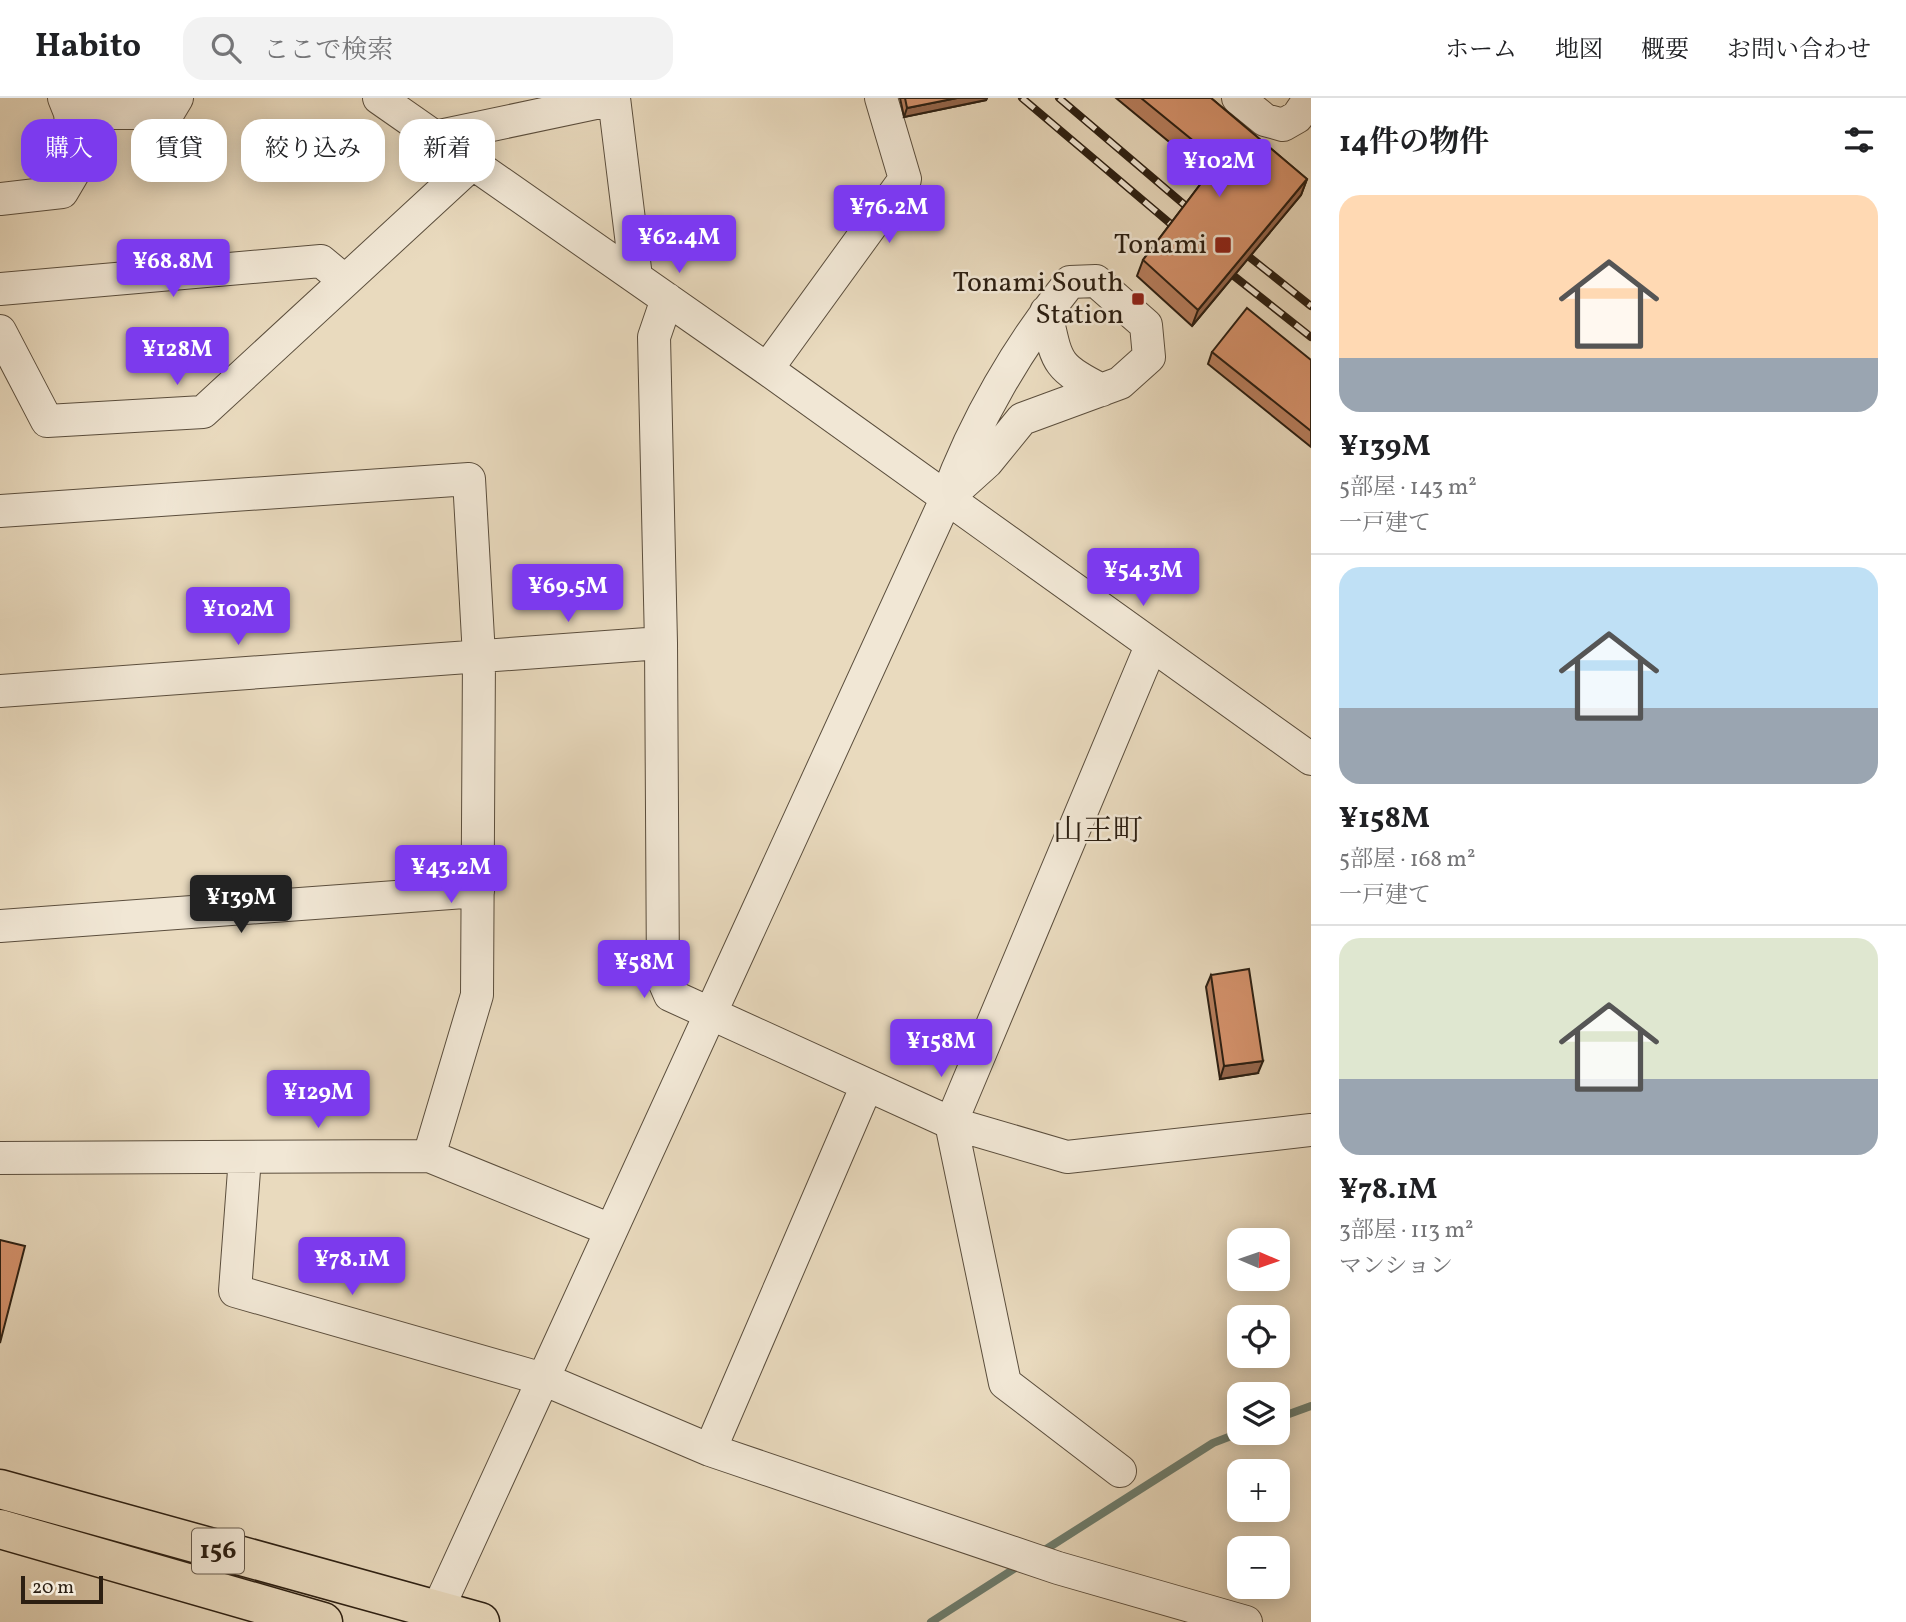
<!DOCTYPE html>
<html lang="ja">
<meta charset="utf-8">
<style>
body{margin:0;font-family:Vollkorn,"Noto Serif JP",serif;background:#f2f2f2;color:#202124;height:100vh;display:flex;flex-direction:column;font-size:26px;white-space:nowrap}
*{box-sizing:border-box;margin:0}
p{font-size:23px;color:#757577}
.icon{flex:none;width:38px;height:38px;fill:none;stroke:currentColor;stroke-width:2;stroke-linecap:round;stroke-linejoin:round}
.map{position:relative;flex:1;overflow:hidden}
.details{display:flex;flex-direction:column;background:#fff;width:595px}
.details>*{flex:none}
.hud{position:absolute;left:21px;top:21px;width:665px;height:63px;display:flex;gap:14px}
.needle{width:46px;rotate:92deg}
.buttons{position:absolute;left:1227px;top:1130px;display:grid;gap:14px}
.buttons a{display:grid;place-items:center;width:63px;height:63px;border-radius:14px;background:#fff;box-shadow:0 4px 18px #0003;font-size:35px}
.scale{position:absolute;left:21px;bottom:18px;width:82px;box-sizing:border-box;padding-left:7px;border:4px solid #2c1f12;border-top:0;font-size:19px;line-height:24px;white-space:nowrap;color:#2c1f12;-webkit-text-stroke:5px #f1e7d5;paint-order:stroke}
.price{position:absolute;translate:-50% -60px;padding:0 16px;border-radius:7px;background:#7c3aed;color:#fff;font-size:23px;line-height:46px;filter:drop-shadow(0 2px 4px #0008)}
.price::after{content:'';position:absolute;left:50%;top:42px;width:21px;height:16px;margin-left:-10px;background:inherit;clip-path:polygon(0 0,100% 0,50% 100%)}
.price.on{background:#222;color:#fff}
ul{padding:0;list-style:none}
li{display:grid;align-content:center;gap:14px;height:371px;padding:0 28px}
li+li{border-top:2px solid #e0e0e0}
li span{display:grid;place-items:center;height:217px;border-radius:21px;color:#555}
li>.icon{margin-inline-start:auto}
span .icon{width:126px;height:126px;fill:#fffc;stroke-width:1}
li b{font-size:30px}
h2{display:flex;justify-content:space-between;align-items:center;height:84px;padding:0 28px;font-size:30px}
.chip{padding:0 24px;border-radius:21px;background:#fff;box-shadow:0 4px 18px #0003;font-size:24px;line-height:63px}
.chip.on{background:#7c3aed;color:#fff}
header{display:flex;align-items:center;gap:42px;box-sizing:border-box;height:98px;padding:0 35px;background:#fff;border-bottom:2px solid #e0e0e0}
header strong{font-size:33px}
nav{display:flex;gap:38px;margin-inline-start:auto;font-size:24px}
.search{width:490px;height:63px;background:#f2f2f2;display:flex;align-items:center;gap:18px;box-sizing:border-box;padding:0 24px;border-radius:21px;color:#757577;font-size:26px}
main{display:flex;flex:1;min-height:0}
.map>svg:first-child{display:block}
</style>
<header>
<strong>Habito</strong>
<div class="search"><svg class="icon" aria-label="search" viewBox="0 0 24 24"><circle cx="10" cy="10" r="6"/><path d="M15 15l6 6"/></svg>ここで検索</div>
<nav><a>ホーム</a><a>地図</a><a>概要</a><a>お問い合わせ</a></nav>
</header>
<main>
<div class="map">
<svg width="1311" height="1524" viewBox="0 0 1311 1524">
<rect width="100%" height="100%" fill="#e9dabe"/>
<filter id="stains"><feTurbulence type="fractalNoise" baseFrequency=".00286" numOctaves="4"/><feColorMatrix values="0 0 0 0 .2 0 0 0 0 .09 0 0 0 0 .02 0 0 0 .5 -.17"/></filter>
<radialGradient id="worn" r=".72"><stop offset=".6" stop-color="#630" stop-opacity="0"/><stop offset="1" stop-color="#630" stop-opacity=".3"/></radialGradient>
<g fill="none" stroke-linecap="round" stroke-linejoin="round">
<!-- stream -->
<path stroke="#6d7d6e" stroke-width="8" d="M1278,1320L1311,1308
M1040,1455L1213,1345L1239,1335
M931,1524L1020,1467"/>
<defs>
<path id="minor" d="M379,0L767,271L1311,661
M614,0L636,179
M1238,0L1265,22L1283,27L1297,19L1310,0
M70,15H168L177,0
M435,39L614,1
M0,101L62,94L75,72L70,15L64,0
M0,191L321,163L345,183
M667,201L654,239L661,545L663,881L670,897L951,1025L1067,1059L1311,1032
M1046,214C1057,264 1055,269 1102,292
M0,233L47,323L203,314L473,65
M767,271L905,81L881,0
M0,413L469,381L479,558L477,897L429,1058
M0,593L661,545
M0,828L478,793
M245,1059L235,1193L543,1281L710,1352L1058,1470L1246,1524
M0,1060L429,1058L611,1132
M710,1352L867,987
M1120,1373L1005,1285L951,1025L1151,548
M437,1513L946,401C974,324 1019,247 1070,184L1096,183L1146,227L1149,259L1120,285L1022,321L987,364L946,401"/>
<path id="highway" d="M0,1391L480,1524
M0,1431L323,1524"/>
</defs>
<!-- minor casing -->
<use href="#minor" stroke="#5b4e3d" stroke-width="34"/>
<!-- highway casing -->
<use href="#highway" stroke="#2c1f12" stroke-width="41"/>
<!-- minor -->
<use href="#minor" stroke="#f1e7d5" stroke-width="32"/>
<!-- highway -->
<use href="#highway" stroke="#e9dabe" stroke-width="38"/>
<defs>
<path id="rail" d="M1022,0L1185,138
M1059,0L1200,120
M1233,146L1311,208
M1220,167L1311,239"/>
</defs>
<!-- rail casing -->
<use href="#rail" stroke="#2c1f12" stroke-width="8"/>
<!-- rail -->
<use href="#rail" stroke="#f1e7d5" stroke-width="5" stroke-dasharray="16" stroke-linecap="butt"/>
</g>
<!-- wall -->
<path fill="#b77e5d" stroke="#2c1f12" stroke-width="2" d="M900,0H987L986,2L904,19Z
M1116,0H1211L1307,81L1301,97L1192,228L1137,178L1143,162L1208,76Z
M1212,254L1311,262V349L1208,266Z
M1211,877L1258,975L1220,981L1206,889Z"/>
<!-- shaded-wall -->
<path fill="#95664c" stroke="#2c1f12" stroke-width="2" d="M957,0H987L986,2L904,19L907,10Z
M1307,81L1301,97L1192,228L1198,212Z
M1263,963L1258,975L1220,981L1224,968Z"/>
<!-- building -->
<path fill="#d5926c" stroke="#2c1f12" stroke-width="2" d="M905,0H957L907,10Z
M1141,0H1211L1307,81L1198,212L1143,162L1218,63Z
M1247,210L1311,262V333L1212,254Z
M1249,871L1263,963L1224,968L1211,877Z
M0,1142L25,1148L0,1245Z"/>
<!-- markers -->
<g fill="#8f2418" stroke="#f1e7d5" stroke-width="2.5">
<rect x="1214" y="138" width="18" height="18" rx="3.5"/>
<rect x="1131" y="194" width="14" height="14" rx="3.5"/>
</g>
<g text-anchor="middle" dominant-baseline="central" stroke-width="5" stroke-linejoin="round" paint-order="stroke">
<!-- shield labels -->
<rect fill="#f1e7d5" stroke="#675b4c" stroke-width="2" x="192" y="1430.5" width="52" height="45" rx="5"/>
<g font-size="26" font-weight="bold" fill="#2c1f12">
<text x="218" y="1453">156</text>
</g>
<!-- poi labels -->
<g font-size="28" fill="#2c1f12" stroke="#f1e7d5" text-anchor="end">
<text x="1207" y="147">Tonami</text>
<text x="1124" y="185">Tonami South<tspan x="1124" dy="32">Station</tspan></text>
</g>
<!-- neighbourhood labels -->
<g font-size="30" fill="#2c1f12" stroke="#f1e7d5">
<text x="1098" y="734">山王町</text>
</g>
</g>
<rect width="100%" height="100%" filter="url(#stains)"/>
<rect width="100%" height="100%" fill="url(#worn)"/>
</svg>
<div class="buttons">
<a><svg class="needle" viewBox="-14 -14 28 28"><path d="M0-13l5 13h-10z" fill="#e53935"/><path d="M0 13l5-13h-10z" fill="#757577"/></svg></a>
<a><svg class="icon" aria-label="locate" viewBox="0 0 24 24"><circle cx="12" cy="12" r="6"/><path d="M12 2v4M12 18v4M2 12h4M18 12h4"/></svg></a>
<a><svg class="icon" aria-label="layers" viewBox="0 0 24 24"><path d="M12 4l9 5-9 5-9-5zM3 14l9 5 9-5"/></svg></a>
<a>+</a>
<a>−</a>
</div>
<div class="scale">20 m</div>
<b class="price" style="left:1219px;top:101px">¥102M</b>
<b class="price" style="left:889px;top:147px">¥76.2M</b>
<b class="price" style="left:679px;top:177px">¥62.4M</b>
<b class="price" style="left:173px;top:201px">¥68.8M</b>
<b class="price" style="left:177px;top:289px">¥128M</b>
<b class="price" style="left:1143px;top:510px">¥54.3M</b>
<b class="price" style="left:568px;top:526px">¥69.5M</b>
<b class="price" style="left:238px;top:549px">¥102M</b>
<b class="price" style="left:451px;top:807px">¥43.2M</b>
<b class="price on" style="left:241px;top:837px">¥139M</b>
<b class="price" style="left:644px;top:902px">¥58M</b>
<b class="price" style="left:941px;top:981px">¥158M</b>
<b class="price" style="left:318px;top:1032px">¥129M</b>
<b class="price" style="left:352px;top:1199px">¥78.1M</b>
<div class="hud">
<a class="chip on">購入</a>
<a class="chip">賃貸</a>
<a class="chip">絞り込み</a>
<a class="chip">新着</a>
</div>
</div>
<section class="details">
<h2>14件の物件<svg class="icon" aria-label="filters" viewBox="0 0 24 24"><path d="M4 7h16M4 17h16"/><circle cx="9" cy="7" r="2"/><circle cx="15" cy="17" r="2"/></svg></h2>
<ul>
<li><span style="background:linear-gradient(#ffd9b3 75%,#9aa5b1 0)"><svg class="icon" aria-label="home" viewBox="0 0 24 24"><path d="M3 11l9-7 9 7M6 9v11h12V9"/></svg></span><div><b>¥139M</b><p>5部屋 · 143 m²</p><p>一戸建て</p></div></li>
<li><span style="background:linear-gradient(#bfe0f5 65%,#9aa5b1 0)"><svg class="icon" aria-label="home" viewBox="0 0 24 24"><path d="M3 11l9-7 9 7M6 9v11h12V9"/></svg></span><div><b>¥158M</b><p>5部屋 · 168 m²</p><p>一戸建て</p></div></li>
<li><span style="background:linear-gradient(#dfe7d0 65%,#9aa5b1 0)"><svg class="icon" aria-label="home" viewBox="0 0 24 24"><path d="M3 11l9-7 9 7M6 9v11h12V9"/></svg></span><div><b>¥78.1M</b><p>3部屋 · 113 m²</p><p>マンション</p></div></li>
</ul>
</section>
</main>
